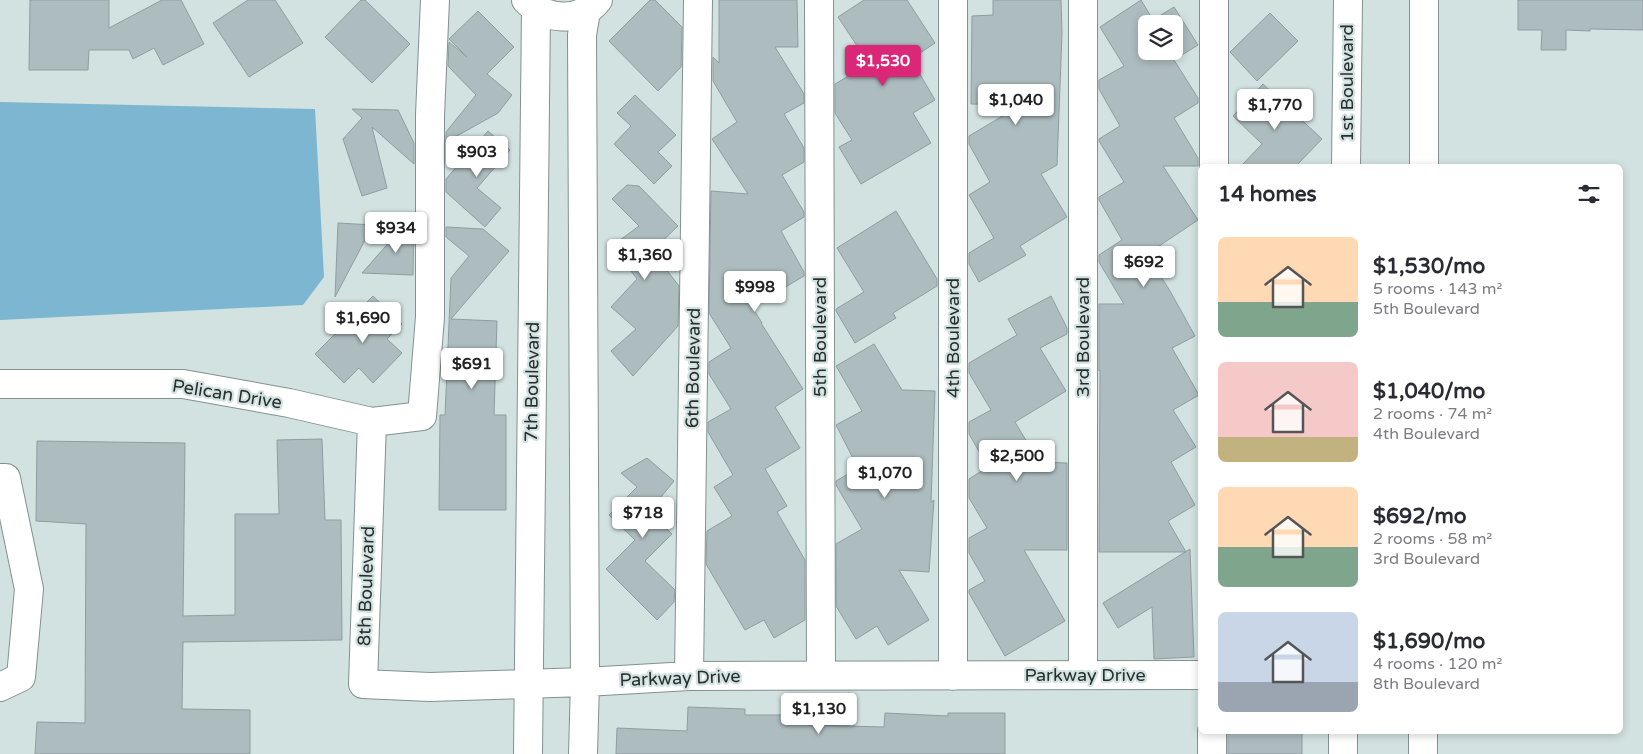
<!DOCTYPE html>
<meta charset="utf-8">
<style>
body{margin:0;font-family:"Varela Round",sans-serif;background:#f2f2f3;color:#2b2b33;height:100vh;display:flex;flex-direction:column;font-size:19px;white-space:nowrap}
*{box-sizing:border-box;margin:0}
p{font-size:16px;color:#7c7c81}
.icon{flex:none;width:28px;height:28px;fill:none;stroke:currentColor;stroke-width:2;stroke-linecap:round;stroke-linejoin:round}
.map{position:relative;flex:1;overflow:hidden}
.details{position:absolute;left:1198px;top:164px;width:425px;height:570px;display:flex;flex-direction:column;background:#fff;border-radius:8px;box-shadow:0 2px 8px #0003}
.details>*{flex:none}
.buttons{position:absolute;left:1138px;top:15px;display:grid;gap:10px}
.buttons a{display:grid;place-items:center;width:45px;height:45px;border-radius:8px;background:#fff;box-shadow:0 2px 8px #0003;font-size:25px}
.price{position:absolute;translate:-50% -42px;padding:0 11px;border-radius:5px;background:#fff;color:#222;font-size:16px;line-height:32px;filter:drop-shadow(0 1px 2px #0008)}
.price::after{content:'';position:absolute;left:50%;top:30px;width:15px;height:11px;margin-left:-8px;background:inherit;clip-path:polygon(0 0,100% 0,50% 100%)}
.price.active{background:#db2777;color:#fff}
ul{padding:0;list-style:none}
li{display:flex;align-items:center;gap:15px;height:125px;padding:0 20px}
li span{display:grid;place-items:center;flex:none;width:140px;height:100px;border-radius:8px;color:#555}
li>.icon{margin-inline-start:auto}
span .icon{width:60px;height:60px;fill:#fffc;stroke-width:1}
li b{font-size:21px}
h2{display:flex;justify-content:space-between;align-items:center;height:60px;padding:0 20px;font-size:21px}
.map>svg:first-child{display:block}
</style>
<div class="map">
<svg width="1643" height="754" viewBox="0 0 1643 754">
<rect width="100%" height="100%" fill="#d2e2e0"/>
<!-- water -->
<path fill="#7cb6d1" d="M0,102L315,109L324,277L303,305L0,320Z"/>
<!-- building -->
<path fill="#adbcbf" stroke="#8f9da0" fill-rule="evenodd" d="M30,0H109V28L162,0H181L204,44L163,65L154,48L133,59L129,50H89L88,70H29Z
M248,0H275L303,43L249,77L213,23Z
M361,0H365L410,44L372,83L325,37Z
M650,0H655L682,27L681,67L658,91L609,41Z
M719,0H797L798,47H775L804,94V103L784,114L804,148V162L782,175L804,212V217L781,231L804,272V276L752,307L762,323H761L803,389L775,407L800,448L765,469L787,506L777,512L805,560V620L774,638L764,620L745,630L706,564L707,531L732,516L714,487L733,475L708,432V422L731,409L709,374V362L731,348L709,313L711,191L748,194L712,139L737,122L713,81V57L719,63Z
M864,0H907L935,43L911,59L935,100L913,113L931,143L861,184L839,147L852,140L835,113V84L869,64L838,17Z
M993,0H1061L1062,33L1057,165L1041,174L1067,217L1020,246L1026,255L979,282L969,264V253L994,238L969,195L990,182L969,144V136L1021,105L971,104L972,16L993,15Z
M1141,0L1153,20L1174,7L1198,45L1174,60L1198,98V103L1174,118L1198,158V166H1163L1198,220L1147,254L1170,291L1195,336L1172,348L1199,395L1173,410L1196,447L1171,462L1195,505L1168,521L1186,552H1099L1100,370L1099,371V304H1124L1099,262V255L1122,240L1099,200V197L1124,182L1099,141V139L1120,126L1099,89V80L1124,66L1100,27ZM1146,24H1174V51H1146Z
M1518,0H1643V30L1590,29V31L1566,30V50H1541L1542,30H1518Z
M478,11L514,47L487,74L512,95L498,113L446,142V132L476,95L448,66L449,42L467,57L449,39Z
M1270,13L1298,41L1257,81L1230,52Z
M1263,84L1322,139L1296,166H1241L1262,144L1233,116Z
M635,95L676,135L658,152L672,166L654,184L614,144L631,126L617,113Z
M352,109L398,110L414,143V164L372,127L387,188L362,196L343,139L362,118Z
M488,131L510,150L477,188L501,208L485,227L446,192V179Z
M627,185L639,186L678,226L652,251L679,286L678,326L633,376L611,351L636,329L611,307L637,279L612,246L639,226L612,199Z
M896,211L937,279V286L893,313L896,318L855,343L836,311V309L864,292L837,248Z
M414,214L413,275L362,273L385,247Z
M338,223L373,225L335,297Z
M446,227L483,229L509,251L451,319L497,321L494,415H506V510H439L440,415H445L451,278L469,256L446,237Z
M373,296L402,324L387,339L402,353L373,383L359,368L344,383L315,354Z
M1051,296L1067,328V334L1040,348L1066,391L1015,422L1039,462L1067,463V550H1024L1065,621L1005,656L969,593V590L985,581L969,553V538L987,528L969,498V479L988,467L969,434V422L991,410L969,373V363L1017,335L1008,319Z
M874,344L902,390L935,391L931,502L934,500L929,572L899,570L929,620L888,645L877,626L856,639L836,606V544L862,529L836,485V481L858,468L836,425L862,411L836,366Z
M322,439L325,520H341L342,640L183,642L182,709L250,710V754H35L37,722L85,723L86,524L36,521L37,441L185,443L183,616L235,615V514H279L277,440Z
M647,458L674,481L649,512L672,534L645,561L675,590L674,602L657,620L606,569L635,540L609,515L637,487L621,473Z
M1190,549L1194,657L1154,659L1152,607L1118,628L1103,603Z
M688,707L745,709V715H808V725L884,727L885,713L948,716V713H1005V754H616L617,728L687,731Z
M1228,731H1302V754H1228Z"/>
<g fill="none" stroke-linecap="round" stroke-linejoin="round">
<defs>
<path id="minor" d="M526,0C545,20 579,24 598,0
M819,0L821,675
M953,0V676
M1083,0V675
M1424,0V166
M1214,166V0
M1346,166L1348,0
M0,384H183L289,403L372,422L422,416L430,317V115L435,0
M372,422L363,684L430,687L585,682L689,676L1200,675
M0,478H6L29,589L21,677L0,687
M689,676L698,0
M1423,731V754
M528,754L536,10
M583,754L585,682L582,35L586,11
M1212,754V731
M1343,754V731"/>
</defs>
<!-- minor casing -->
<use href="#minor" stroke="#839190" stroke-width="30"/>
<!-- minor -->
<use href="#minor" stroke="#fff" stroke-width="28"/>
</g>
<g text-anchor="middle" dominant-baseline="central" stroke-width="4.5" stroke-linejoin="round" paint-order="stroke">
<!-- street labels -->
<g font-size="18" fill="#282e2d" stroke="#d2e2e0">
<text transform="translate(1347 83) rotate(-90)">1st Boulevard</text>
<text transform="translate(820 337) rotate(-90)">5th Boulevard</text>
<text transform="translate(1083 337) rotate(-90)">3rd Boulevard</text>
<text transform="translate(953 338) rotate(-90)">4th Boulevard</text>
<text transform="translate(693 368) rotate(-89)">6th Boulevard</text>
<text transform="translate(532 382) rotate(-89)">7th Boulevard</text>
<text transform="translate(227 394) rotate(9)">Pelican Drive</text>
<text transform="translate(366 586) rotate(-88)">8th Boulevard</text>
<text x="1085" y="675">Parkway Drive</text>
<text transform="translate(680 678) rotate(-2)">Parkway Drive</text>
</g>
</g>
</svg>
<div class="buttons">
<a><svg class="icon" aria-label="layers" viewBox="0 0 24 24"><path d="M12 4l9 5-9 5-9-5zM3 14l9 5 9-5"/></svg></a>
</div>
<b class="price active" style="left:883px;top:87px">$1,530</b>
<b class="price" style="left:1016px;top:126px">$1,040</b>
<b class="price" style="left:1275px;top:131px">$1,770</b>
<b class="price" style="left:477px;top:178px">$903</b>
<b class="price" style="left:396px;top:254px">$934</b>
<b class="price" style="left:645px;top:281px">$1,360</b>
<b class="price" style="left:1144px;top:288px">$692</b>
<b class="price" style="left:755px;top:313px">$998</b>
<b class="price" style="left:363px;top:344px">$1,690</b>
<b class="price" style="left:472px;top:390px">$691</b>
<b class="price" style="left:1017px;top:482px">$2,500</b>
<b class="price" style="left:885px;top:499px">$1,070</b>
<b class="price" style="left:643px;top:539px">$718</b>
<b class="price" style="left:819px;top:735px">$1,130</b>
<section class="details">
<h2>14 homes<svg class="icon" aria-label="filters" viewBox="0 0 24 24"><path d="M4 7h16M4 17h16"/><circle cx="9" cy="7" r="2"/><circle cx="15" cy="17" r="2"/></svg></h2>
<ul>
<li><span style="background:linear-gradient(#ffd9b3 65%,#7fa58c 0)"><svg class="icon" aria-label="home" viewBox="0 0 24 24"><path d="M3 11l9-7 9 7M6 9v11h12V9"/></svg></span><div><b>$1,530/mo</b><p>5 rooms · 143 m²</p><p>5th Boulevard</p></div></li>
<li><span style="background:linear-gradient(#f6c9c9 75%,#c2b280 0)"><svg class="icon" aria-label="home" viewBox="0 0 24 24"><path d="M3 11l9-7 9 7M6 9v11h12V9"/></svg></span><div><b>$1,040/mo</b><p>2 rooms · 74 m²</p><p>4th Boulevard</p></div></li>
<li><span style="background:linear-gradient(#ffd9b3 60%,#7fa58c 0)"><svg class="icon" aria-label="home" viewBox="0 0 24 24"><path d="M3 11l9-7 9 7M6 9v11h12V9"/></svg></span><div><b>$692/mo</b><p>2 rooms · 58 m²</p><p>3rd Boulevard</p></div></li>
<li><span style="background:linear-gradient(#c9d6e8 70%,#9aa5b1 0)"><svg class="icon" aria-label="home" viewBox="0 0 24 24"><path d="M3 11l9-7 9 7M6 9v11h12V9"/></svg></span><div><b>$1,690/mo</b><p>4 rooms · 120 m²</p><p>8th Boulevard</p></div></li>
</ul>
</section>
</div>
